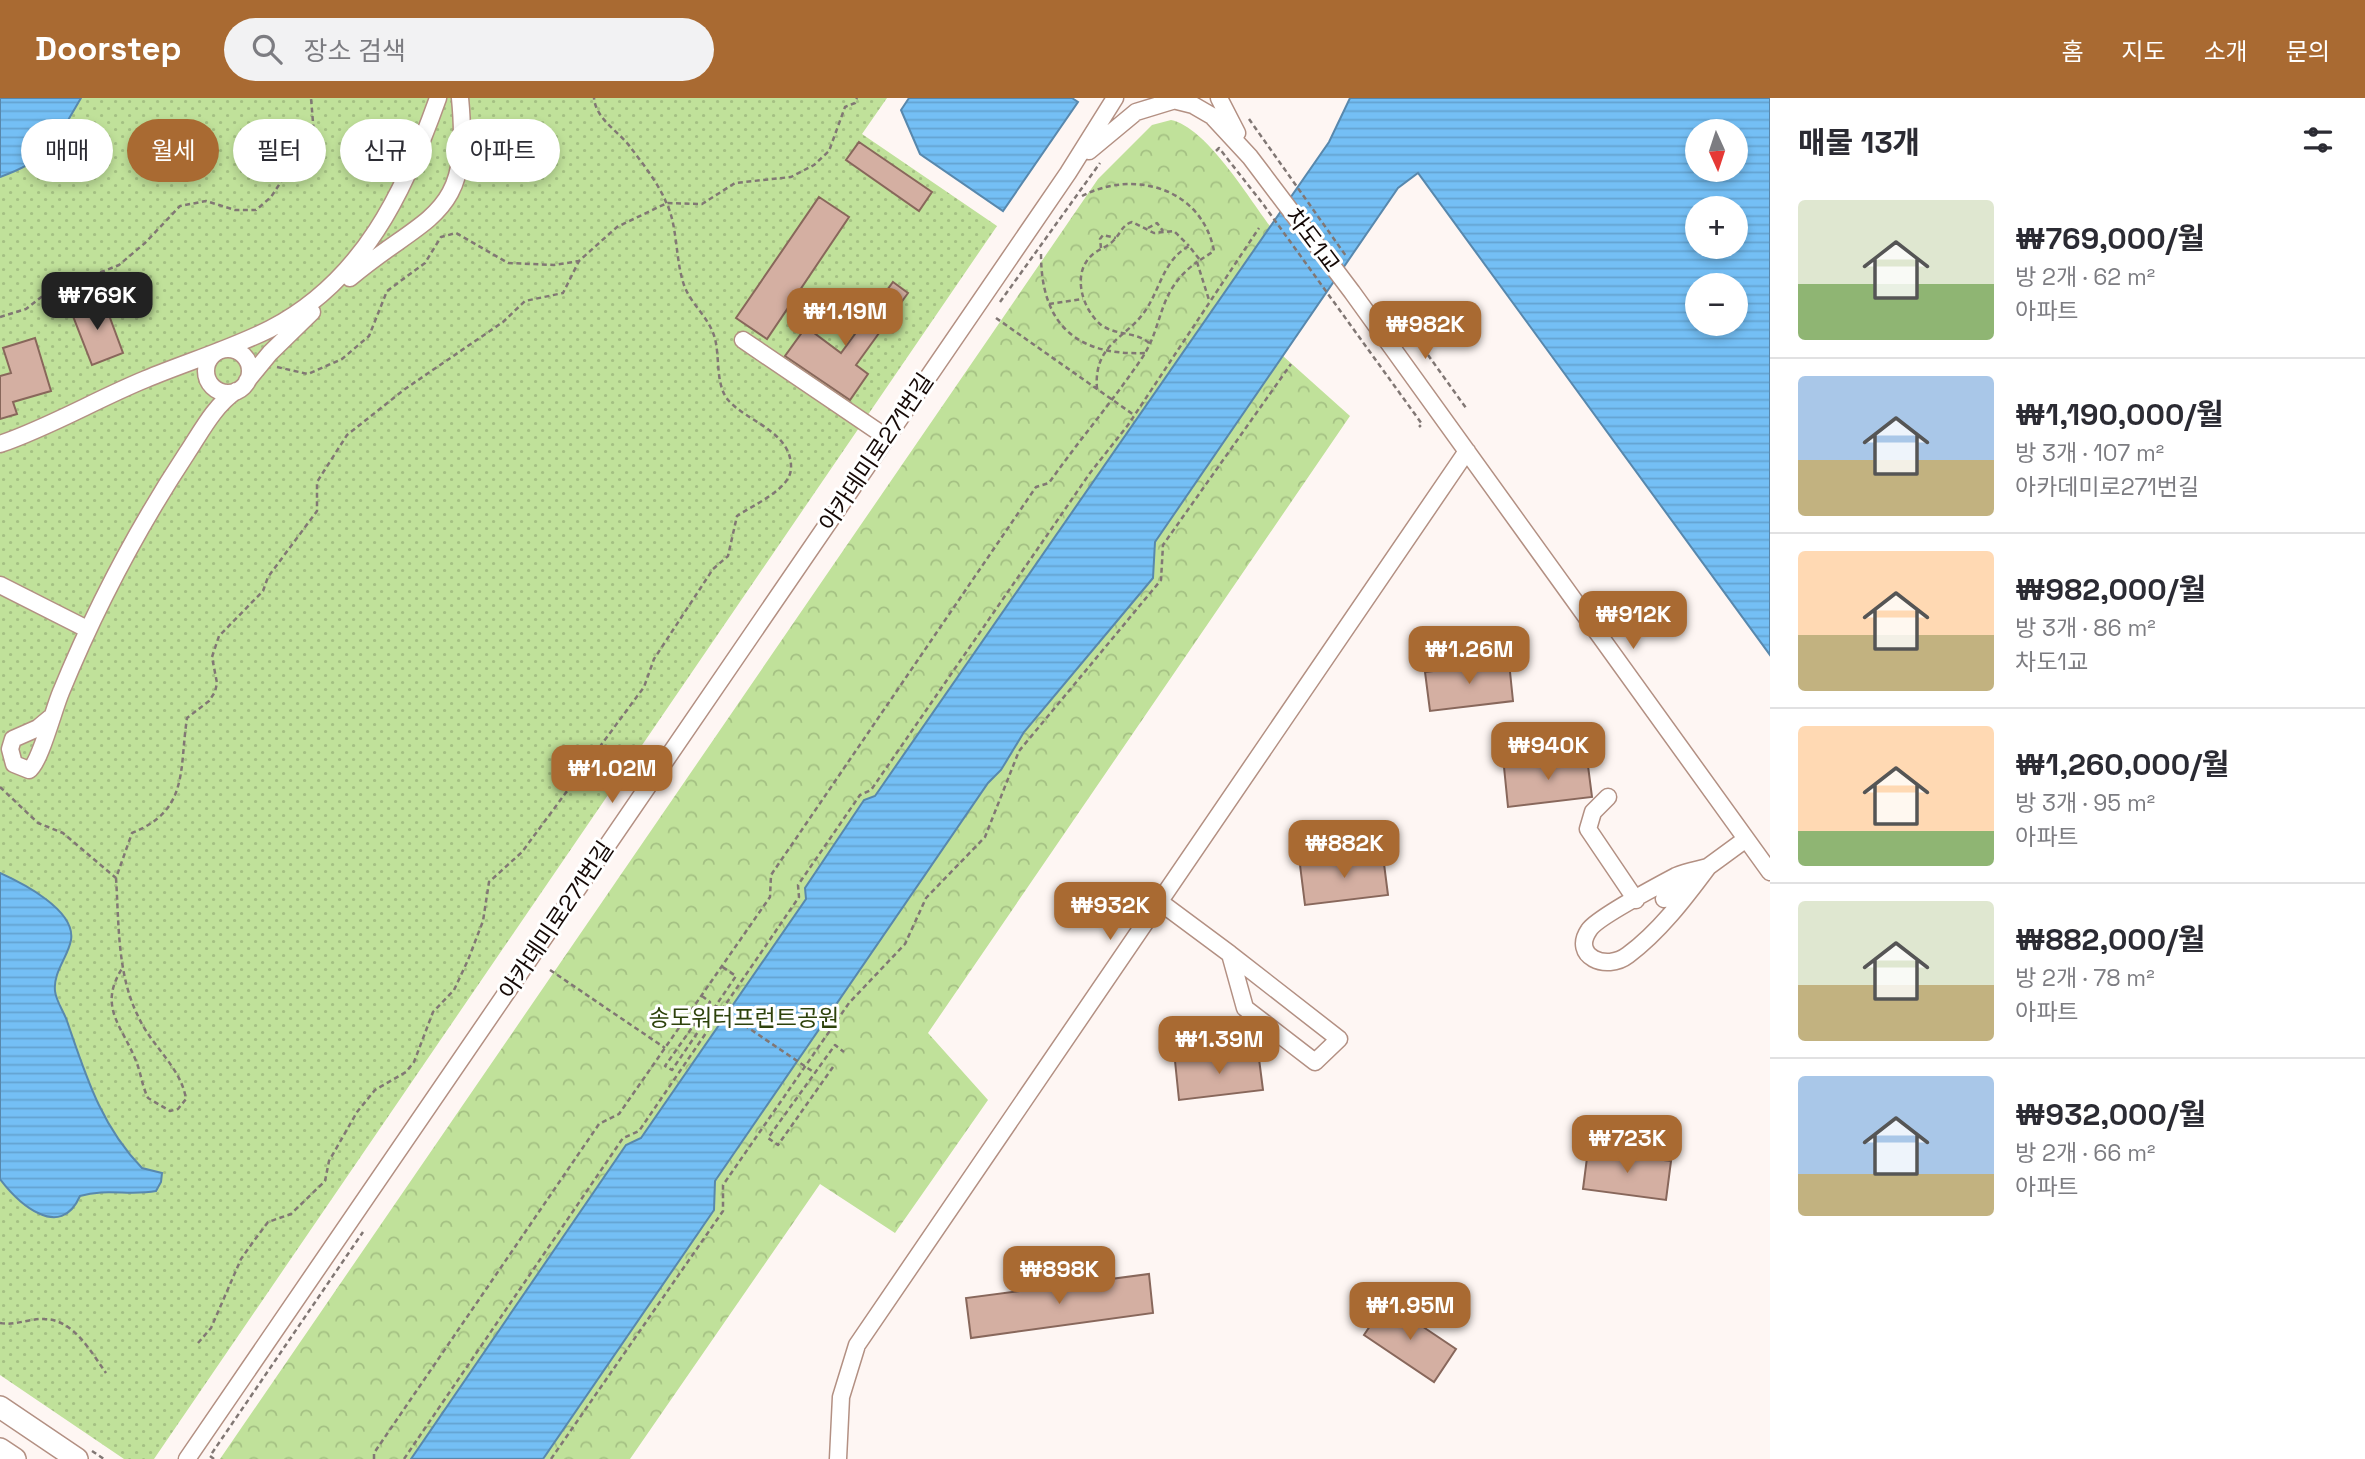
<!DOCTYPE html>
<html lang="ko">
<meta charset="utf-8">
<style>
body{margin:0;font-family:"Space Grotesk","Noto Sans KR",sans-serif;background:#f2f2f3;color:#2b2b33;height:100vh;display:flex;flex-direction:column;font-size:26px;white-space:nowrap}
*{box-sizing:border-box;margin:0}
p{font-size:23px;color:#7c7c81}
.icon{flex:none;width:38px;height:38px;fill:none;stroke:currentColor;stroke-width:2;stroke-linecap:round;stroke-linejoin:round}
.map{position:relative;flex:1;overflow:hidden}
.sheet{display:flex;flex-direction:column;background:#fff;width:595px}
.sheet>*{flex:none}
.banner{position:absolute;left:21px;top:21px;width:665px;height:63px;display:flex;gap:14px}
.needle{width:46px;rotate:177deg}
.controls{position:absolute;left:1685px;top:21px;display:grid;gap:14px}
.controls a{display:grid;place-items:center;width:63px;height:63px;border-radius:50%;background:#fff;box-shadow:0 4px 10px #0003;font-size:35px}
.price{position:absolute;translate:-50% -60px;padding:0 16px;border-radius:14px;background:#a96a32;color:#fff;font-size:23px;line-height:46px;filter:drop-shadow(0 2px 4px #0008)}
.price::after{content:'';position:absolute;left:50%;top:42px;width:21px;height:16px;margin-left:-10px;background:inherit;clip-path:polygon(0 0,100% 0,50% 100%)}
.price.current{background:#222;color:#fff}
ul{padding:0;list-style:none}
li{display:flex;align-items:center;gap:21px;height:175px;padding:0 28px}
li+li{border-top:2px solid #e1e1e2}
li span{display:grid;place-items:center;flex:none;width:196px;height:140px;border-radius:7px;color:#555}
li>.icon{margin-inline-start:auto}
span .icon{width:84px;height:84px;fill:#fffc;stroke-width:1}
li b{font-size:30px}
h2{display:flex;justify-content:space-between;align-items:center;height:84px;padding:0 28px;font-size:30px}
.chip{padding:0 24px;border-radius:32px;background:#fff;box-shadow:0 4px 10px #0003;font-size:24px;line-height:63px}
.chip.current{background:#a96a32;color:#fff}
header{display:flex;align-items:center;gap:42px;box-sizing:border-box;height:98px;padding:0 35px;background:#a96a32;color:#fff}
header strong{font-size:33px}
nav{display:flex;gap:38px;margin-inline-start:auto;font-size:24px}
.search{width:490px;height:63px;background:#f2f2f3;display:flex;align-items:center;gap:18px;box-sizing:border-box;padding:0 24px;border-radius:38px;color:#7c7c81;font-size:26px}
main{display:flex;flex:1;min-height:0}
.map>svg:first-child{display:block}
</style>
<header>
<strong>Doorstep</strong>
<div class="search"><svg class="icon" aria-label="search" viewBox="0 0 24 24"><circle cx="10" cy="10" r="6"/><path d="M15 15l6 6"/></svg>장소 검색</div>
<nav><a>홈</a><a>지도</a><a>소개</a><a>문의</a></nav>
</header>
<main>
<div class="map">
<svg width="1770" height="1361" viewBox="0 0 1770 1361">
<defs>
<pattern id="grass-dots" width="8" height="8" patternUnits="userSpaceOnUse" patternTransform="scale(1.75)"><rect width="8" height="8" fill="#c0e19a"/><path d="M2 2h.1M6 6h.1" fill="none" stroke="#a4c083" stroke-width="1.8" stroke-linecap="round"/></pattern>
<pattern id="park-crowns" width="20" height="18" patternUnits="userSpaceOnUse" patternTransform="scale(1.75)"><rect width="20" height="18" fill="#c0e19a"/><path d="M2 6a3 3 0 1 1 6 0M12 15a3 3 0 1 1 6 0" fill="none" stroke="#a4c083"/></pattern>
<pattern id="water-rules" width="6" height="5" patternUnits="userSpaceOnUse" patternTransform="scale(1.75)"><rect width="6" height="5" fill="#74bff5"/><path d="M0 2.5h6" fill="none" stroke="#64a3d1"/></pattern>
</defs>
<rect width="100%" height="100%" fill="#fef6f3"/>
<!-- grass -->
<path fill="url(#grass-dots)" d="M0,0H887L862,36L997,128L154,1361H124L0,1277Z"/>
<!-- park -->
<path fill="url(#park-crowns)" d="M1171,22C1206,29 1248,99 1270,128L1329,44L1398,90L1283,258L1350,318L928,935L988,1002L895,1135L820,1086L630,1361H220L1098,81L1152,27Z"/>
<!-- water -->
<path fill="url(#water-rules)" stroke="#5888ad" stroke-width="2" fill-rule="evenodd" d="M0,0H81C55,44 51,61 0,79Z
M909,0H1072L1078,4L1003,113L920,56L901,12Z
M1350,0H1770V557L1418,75L1398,90L1155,444L1153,480L1024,634L1001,672L988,685L715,1083L714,1112L543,1361H411L626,1047L641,1040L806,801L805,790L864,702L875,698L1329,44ZM1698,33H1736V72H1698ZM1698,110H1736V149H1698ZM1698,187H1736V226H1698Z
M0,775C22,785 76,812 71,842C68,859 53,874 55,893C56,903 64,914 67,923C86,978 101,1028 142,1070L162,1075L161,1084L156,1093C130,1098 106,1090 80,1098C60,1143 19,1106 0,1081Z"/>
<!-- building -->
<path fill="#d4afa2" stroke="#88675b" stroke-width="2" d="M859,44L932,94L919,113L846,62Z
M819,99L849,119L767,241L736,220Z
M893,184L908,195L856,267L868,276L850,302L785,258L806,229L841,255Z
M103,201L123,255L92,267L71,213Z
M35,240L51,293L13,304L17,316L0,321V278L11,275L3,250Z
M1509,564L1513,603L1430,613L1425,574Z
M1587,660L1592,699L1508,709L1504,669Z
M1383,758L1388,797L1305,807L1300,767Z
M1258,953L1263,992L1179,1002L1175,963Z
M1588,1052L1671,1063L1666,1102L1583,1091Z
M1149,1176L1153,1215L971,1240L966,1200Z
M1386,1204L1456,1251L1434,1284L1364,1237Z"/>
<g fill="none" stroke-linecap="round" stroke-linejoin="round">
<defs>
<path id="minor" d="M1219,0L1237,35
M1177,3L1193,7L1212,18L1250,59L1352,194L1770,774
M1089,53L1136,14L1172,3
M350,180C428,114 472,122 460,0
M743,242L886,339
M206 273a22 22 0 1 1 44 0a22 22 0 1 1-44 0Z
M247,283L270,255L312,214
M0,346C50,329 97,301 146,281C187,264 230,251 270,231C363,183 405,93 438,0
M0,487L87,531
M50,620L38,630L13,641L10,651L14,666L29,672C40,665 54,610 61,594C95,511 137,431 187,355C201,334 214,308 236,293
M1608,699L1593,714L1588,731L1636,802
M1708,769C1685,800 1659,834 1628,857C1606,874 1571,858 1589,832C1596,820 1661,786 1676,778C1686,774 1697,772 1708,769Z
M1664,801L1746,741
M1160,804L1230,856L1245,910L1315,964L1339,941L1230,856
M187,1361L1068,75L1115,0
M838,1361L841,1299L857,1247L1467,353"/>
<path id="major" d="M0,1309L77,1361
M0,1351L15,1361"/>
</defs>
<!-- minor casing -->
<use href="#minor" stroke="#b39083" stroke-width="19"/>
<!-- major casing -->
<use href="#major" stroke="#b39083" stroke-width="24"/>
<!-- path -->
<path stroke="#817774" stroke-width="2.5" stroke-dasharray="5 3.5" stroke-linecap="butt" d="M1249,21L1346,158
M1216,53L1219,50L1263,106L1422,326L1419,329
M1082,98C1134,71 1202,90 1214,153L1197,164L1209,202
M1148,130L1157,125L1163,133
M1101,150L1100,141L1103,137L1116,140
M1041,156C1041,225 1075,258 1145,255
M1000,204L1100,65
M1049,206L1083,201
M0,219L26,211L44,197L119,167L145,145L180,108L206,103L235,112H256L271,99L296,61L311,54L315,49L311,0
M996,220L1134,317
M1404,237L1412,243
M1149,245C1135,233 1115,238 1100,226C1082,210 1072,176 1091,158C1098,151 1108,149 1114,142C1121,135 1122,127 1132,124L1154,135L1174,133L1189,148
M1423,250L1466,310
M277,269L308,276L342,261L369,238L387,193L425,165L441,139L456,135L508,165L554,167L579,163L617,129L667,105L702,106L735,85L791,79L814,67L829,53L845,9L855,5L857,0
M1097,291C1093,244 1129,240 1147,210C1161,188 1164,162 1189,148L1200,162
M0,689L38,725L63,735L116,780L132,735C189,712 179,673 187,620L209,603L215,594L217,585L212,559L219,538L263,493L268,479L317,413V384L347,337L405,291L503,224L525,203L563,195L579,163
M116,780C119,825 117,876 138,918C151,948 181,969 186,1001L178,1011L170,1013L148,1000C142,988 141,975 136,963C122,927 97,909 123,869
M550,872L665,950
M702,898L710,904L665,968L672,972L736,878L721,868
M833,969L778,1047L768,1040L835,947L844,954
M0,1225C15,1228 30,1220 45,1221C74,1222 91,1254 106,1275
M198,1245L211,1230L241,1161L253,1144L268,1124L291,1116L325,1083L329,1063L357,1014L375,992L406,974L414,964L433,914L454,892L468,862L483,823L489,784L522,754L644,589L654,561L713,471L728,458L737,418C753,407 791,391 791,370C792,334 748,324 729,303C715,288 720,259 715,241C710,220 691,207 684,187C675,161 678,128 666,104C658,85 643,66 631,50C620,34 596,22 594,0
M92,1353L104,1361
M214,1361L210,1358L363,1134
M374,1361V1355L599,1026L619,1016L770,799L771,777L1036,389L1049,385C1079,342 1113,303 1142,260C1165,225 1156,194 1197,164
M404,1361L623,1040L639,1033L799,799L798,787L860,697L871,692L1090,375L1128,327L1259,130
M551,1361L723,1113V1087L849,905L905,846L926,800L985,739L1019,653L1161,482L1163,447L1291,266"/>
<!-- minor -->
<use href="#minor" stroke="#fff" stroke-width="16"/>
<!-- major -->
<use href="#major" stroke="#fff" stroke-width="21"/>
<!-- path-bridge -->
<path stroke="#817774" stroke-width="2.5" stroke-dasharray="5 3.5" stroke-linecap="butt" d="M716,908L815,975"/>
</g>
<g text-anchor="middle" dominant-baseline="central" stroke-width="6" stroke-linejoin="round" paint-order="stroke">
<!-- street labels -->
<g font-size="23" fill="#150906" stroke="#fff">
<text transform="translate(1313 142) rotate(53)">차도1교</text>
<text transform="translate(876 354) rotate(-56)">아카데미로271번길</text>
<text transform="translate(556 822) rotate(-56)">아카데미로271번길</text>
</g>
<!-- park labels -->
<g font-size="23" fill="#2d420b" stroke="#fff">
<text x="744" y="920">송도워터프런트공원</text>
</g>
</g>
</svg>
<div class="controls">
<a><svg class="needle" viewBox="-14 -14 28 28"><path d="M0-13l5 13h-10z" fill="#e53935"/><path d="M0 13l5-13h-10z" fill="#7c7c81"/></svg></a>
<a>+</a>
<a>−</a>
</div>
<b class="price current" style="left:97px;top:234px">₩769K</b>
<b class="price" style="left:845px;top:250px">₩1.19M</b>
<b class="price" style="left:1425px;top:263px">₩982K</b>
<b class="price" style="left:1633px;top:553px">₩912K</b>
<b class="price" style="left:1469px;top:588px">₩1.26M</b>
<b class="price" style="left:1548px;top:684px">₩940K</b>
<b class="price" style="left:612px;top:707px">₩1.02M</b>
<b class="price" style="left:1344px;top:782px">₩882K</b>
<b class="price" style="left:1110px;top:844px">₩932K</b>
<b class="price" style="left:1219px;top:978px">₩1.39M</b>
<b class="price" style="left:1627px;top:1077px">₩723K</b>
<b class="price" style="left:1059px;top:1208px">₩898K</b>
<b class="price" style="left:1410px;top:1244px">₩1.95M</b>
<div class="banner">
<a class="chip">매매</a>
<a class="chip current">월세</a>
<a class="chip">필터</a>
<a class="chip">신규</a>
<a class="chip">아파트</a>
</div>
</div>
<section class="sheet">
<h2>매물 13개<svg class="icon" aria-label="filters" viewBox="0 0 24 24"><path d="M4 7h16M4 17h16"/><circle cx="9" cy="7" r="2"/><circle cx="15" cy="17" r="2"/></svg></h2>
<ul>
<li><span style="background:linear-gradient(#dfe7d0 60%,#8fb573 0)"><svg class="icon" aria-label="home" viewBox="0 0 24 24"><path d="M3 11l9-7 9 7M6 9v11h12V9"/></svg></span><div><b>₩769,000/월</b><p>방 2개 · 62 m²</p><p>아파트</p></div></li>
<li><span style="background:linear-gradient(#a9c7e8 60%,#c2b280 0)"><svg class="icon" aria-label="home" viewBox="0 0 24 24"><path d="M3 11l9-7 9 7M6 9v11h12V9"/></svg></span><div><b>₩1,190,000/월</b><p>방 3개 · 107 m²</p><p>아카데미로271번길</p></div></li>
<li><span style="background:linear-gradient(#ffd9b3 60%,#c2b280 0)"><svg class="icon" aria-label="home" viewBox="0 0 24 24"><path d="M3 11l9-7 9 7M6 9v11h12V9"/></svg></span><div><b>₩982,000/월</b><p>방 3개 · 86 m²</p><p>차도1교</p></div></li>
<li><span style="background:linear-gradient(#ffd9b3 75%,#8fb573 0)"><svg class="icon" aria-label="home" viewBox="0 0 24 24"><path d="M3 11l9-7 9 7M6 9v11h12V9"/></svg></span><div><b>₩1,260,000/월</b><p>방 3개 · 95 m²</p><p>아파트</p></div></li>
<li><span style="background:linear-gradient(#dfe7d0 60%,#c2b280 0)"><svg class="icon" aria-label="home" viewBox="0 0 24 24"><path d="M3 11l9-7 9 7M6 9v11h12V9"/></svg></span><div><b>₩882,000/월</b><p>방 2개 · 78 m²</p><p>아파트</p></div></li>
<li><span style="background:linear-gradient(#a9c7e8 70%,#c2b280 0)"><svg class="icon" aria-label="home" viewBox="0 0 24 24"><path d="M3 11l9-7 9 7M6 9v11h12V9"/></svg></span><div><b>₩932,000/월</b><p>방 2개 · 66 m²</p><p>아파트</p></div></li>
</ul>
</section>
</main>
